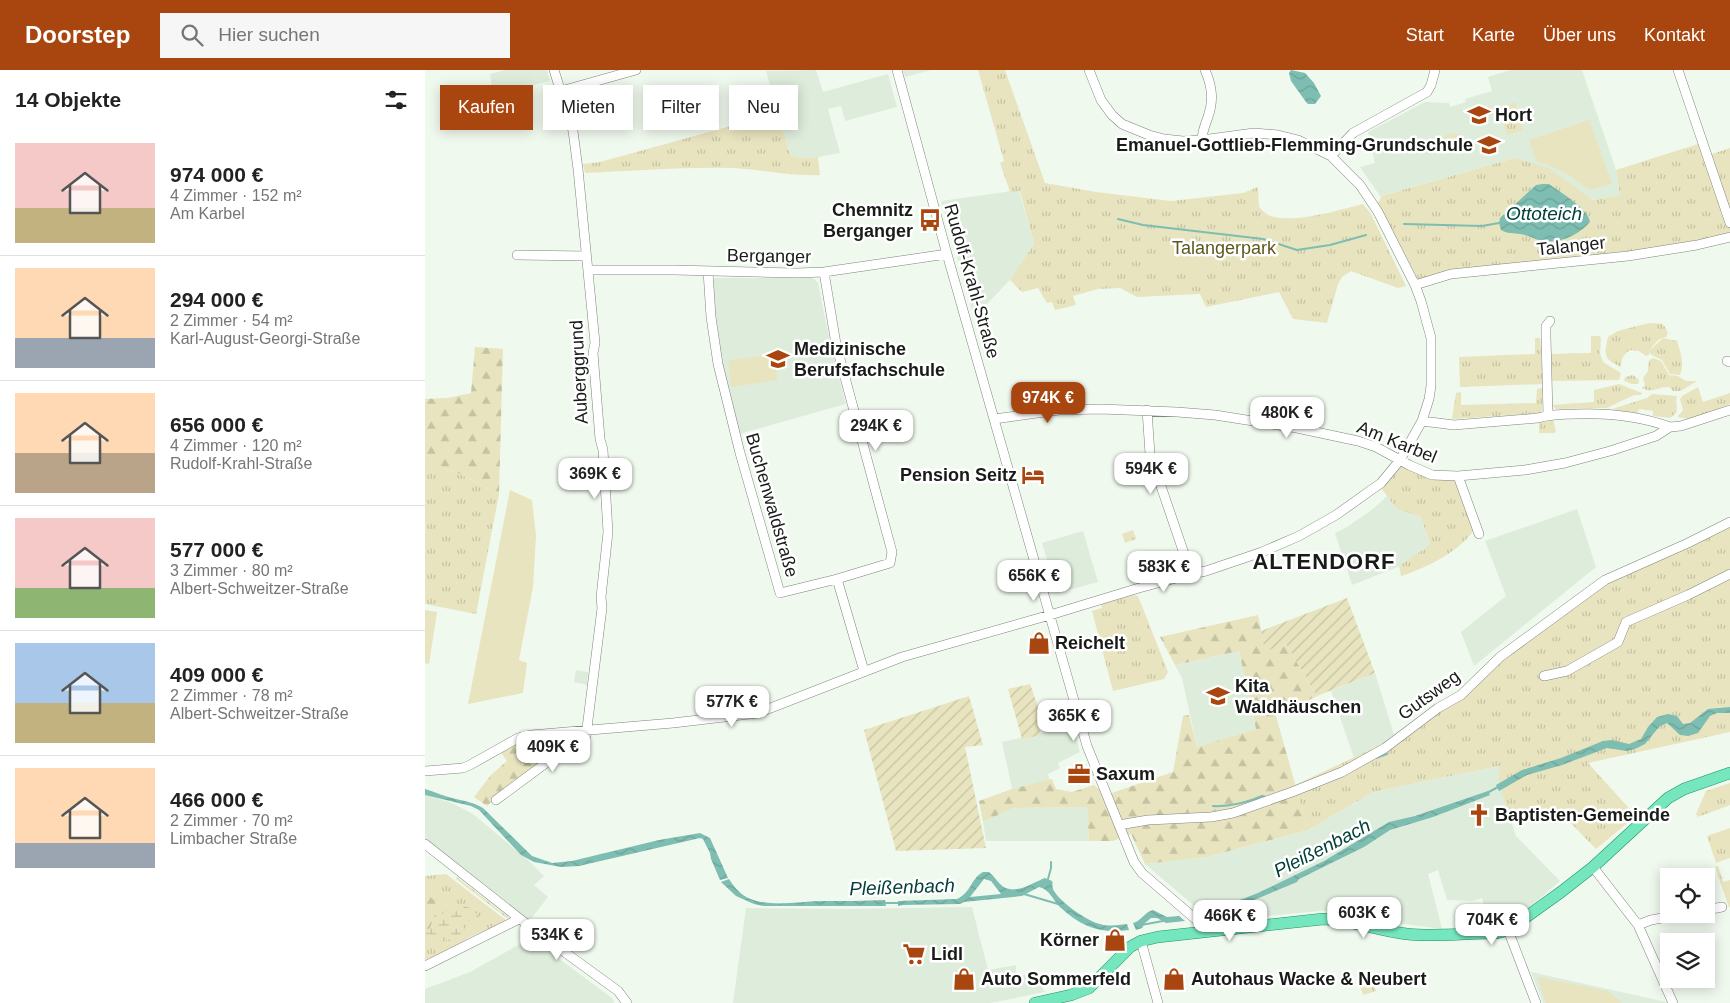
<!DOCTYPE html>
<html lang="de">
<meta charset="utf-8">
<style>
body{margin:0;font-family:Helvetica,sans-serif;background:#f6f6f6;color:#222;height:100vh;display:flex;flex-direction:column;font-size:19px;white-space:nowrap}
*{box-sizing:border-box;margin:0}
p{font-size:16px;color:#767676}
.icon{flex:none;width:28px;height:28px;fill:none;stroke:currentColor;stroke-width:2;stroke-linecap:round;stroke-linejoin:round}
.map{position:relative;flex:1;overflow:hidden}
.panel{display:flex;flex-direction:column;background:#fff;width:425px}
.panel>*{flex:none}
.banner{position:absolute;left:15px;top:15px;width:475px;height:45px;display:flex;gap:10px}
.controls{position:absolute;left:1235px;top:798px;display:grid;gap:10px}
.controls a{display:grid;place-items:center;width:55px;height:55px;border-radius:0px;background:#fff;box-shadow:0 2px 12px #0003;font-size:25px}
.price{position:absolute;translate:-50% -42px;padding:0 11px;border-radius:10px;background:#fff;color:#222;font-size:16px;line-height:32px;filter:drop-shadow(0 1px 2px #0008)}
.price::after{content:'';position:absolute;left:50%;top:30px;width:15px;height:11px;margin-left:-8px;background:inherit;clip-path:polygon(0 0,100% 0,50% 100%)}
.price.on{background:#a9460f;color:#fff}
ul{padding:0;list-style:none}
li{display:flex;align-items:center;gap:15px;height:125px;padding:0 15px}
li+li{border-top:1px solid #e0e0e0}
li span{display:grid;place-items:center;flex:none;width:140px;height:100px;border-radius:0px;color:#555}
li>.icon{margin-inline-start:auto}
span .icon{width:60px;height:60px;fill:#fffc;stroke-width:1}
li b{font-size:21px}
h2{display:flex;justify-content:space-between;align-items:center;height:60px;padding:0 15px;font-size:21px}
.pill{padding:0 18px;border-radius:0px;background:#fff;box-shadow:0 2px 12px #0003;font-size:18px;line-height:45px}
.pill.on{background:#a9460f;color:#fff}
header{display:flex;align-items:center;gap:30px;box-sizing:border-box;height:70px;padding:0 25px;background:#a9460f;color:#fff}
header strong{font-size:24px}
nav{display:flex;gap:28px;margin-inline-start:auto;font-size:18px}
.search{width:350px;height:45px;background:#f6f6f6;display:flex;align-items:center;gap:12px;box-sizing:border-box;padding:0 18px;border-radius:0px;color:#767676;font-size:19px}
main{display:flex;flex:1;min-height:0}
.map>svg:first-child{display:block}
</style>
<header>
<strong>Doorstep</strong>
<div class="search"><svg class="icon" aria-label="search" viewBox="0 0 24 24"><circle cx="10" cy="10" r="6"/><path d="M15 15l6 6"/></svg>Hier suchen</div>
<nav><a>Start</a><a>Karte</a><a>Über uns</a><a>Kontakt</a></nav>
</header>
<main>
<section class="panel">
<h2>14 Objekte<svg class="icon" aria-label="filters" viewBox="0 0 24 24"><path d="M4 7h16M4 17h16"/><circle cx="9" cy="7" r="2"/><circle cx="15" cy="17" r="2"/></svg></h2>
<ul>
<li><span style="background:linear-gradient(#f6c9c9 65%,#c2b280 0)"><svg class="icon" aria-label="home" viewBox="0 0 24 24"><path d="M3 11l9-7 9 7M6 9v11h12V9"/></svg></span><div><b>974 000 €</b><p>4 Zimmer · 152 m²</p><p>Am Karbel</p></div></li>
<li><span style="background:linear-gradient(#ffd9b3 70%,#9aa5b1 0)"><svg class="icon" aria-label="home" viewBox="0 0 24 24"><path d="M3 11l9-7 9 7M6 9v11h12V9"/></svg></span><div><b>294 000 €</b><p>2 Zimmer · 54 m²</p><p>Karl-August-Georgi-Straße</p></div></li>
<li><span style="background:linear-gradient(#ffd9b3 60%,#b9a48a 0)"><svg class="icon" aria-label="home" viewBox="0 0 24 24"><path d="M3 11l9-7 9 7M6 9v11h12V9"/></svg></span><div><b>656 000 €</b><p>4 Zimmer · 120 m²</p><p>Rudolf-Krahl-Straße</p></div></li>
<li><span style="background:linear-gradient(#f6c9c9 70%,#8fb573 0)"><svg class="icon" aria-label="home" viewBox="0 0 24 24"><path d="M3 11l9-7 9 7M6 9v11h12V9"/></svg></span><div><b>577 000 €</b><p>3 Zimmer · 80 m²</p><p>Albert-Schweitzer-Straße</p></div></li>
<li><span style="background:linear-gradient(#a9c7e8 60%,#c2b280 0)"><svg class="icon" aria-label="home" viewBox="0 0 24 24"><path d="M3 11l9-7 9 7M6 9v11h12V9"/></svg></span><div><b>409 000 €</b><p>2 Zimmer · 78 m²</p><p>Albert-Schweitzer-Straße</p></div></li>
<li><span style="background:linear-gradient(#ffd9b3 75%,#9aa5b1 0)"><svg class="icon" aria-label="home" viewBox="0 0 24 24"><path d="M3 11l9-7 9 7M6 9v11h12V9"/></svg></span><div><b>466 000 €</b><p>2 Zimmer · 70 m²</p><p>Limbacher Straße</p></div></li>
</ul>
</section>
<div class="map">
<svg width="1305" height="933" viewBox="0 0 1305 933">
<defs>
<pattern id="grass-tufts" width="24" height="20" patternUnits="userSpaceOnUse" patternTransform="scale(1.25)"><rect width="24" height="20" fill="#e8e4bf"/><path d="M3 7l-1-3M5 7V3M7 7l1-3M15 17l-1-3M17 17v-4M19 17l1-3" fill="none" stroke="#c6c3a3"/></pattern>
<pattern id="forest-firs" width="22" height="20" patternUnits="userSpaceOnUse" patternTransform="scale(1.25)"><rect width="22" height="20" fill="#e8e4bf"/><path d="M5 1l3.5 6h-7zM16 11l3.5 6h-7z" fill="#c6c3a3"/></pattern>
<pattern id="wetland-marsh" width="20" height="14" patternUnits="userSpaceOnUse" patternTransform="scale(1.25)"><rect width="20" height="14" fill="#e8e4bf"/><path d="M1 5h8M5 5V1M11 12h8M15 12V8" fill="none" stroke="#c6c3a3"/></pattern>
<pattern id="garden-furrows" width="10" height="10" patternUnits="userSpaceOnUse" patternTransform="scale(1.25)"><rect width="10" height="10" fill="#e8e4bf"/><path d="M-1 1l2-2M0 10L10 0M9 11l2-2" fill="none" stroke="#c6c3a3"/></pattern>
<pattern id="water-waves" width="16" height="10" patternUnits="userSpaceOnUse" patternTransform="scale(1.25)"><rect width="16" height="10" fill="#7ebdb1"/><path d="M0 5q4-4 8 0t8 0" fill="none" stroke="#6ca298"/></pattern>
</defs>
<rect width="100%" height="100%" fill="#f0f9ee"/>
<!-- built -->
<path fill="#deecdc" d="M80,0H122L125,11L77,22L68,23L65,4Z
M391,0L398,22L463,4L472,37L420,51L416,36L403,39L415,83L393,87L373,88L365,85L341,1Z
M478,0H506L480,7Z
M1085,0H1157L1191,100L1195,125L1168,130L1147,114L1090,88L955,126L935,97L950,93L943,62L1000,32L1024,33L1025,37L1041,32L1040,29L1067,21L1063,7Z
M594,120L609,174L585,210L560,236L548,244L516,131Z
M290,208H388L393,213L405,272L421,334L314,364L303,325L293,275L287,212Z
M962,426L972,439L996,447L1005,476L973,497L927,515L910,463L922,457L948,439Z
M1152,439L1171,497L1049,596L1036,562L1081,526L1060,471Z
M658,461L673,512L632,523L617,473Z
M814,581L831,659L772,677L757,608L750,595Z
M151,600L163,602L162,615L149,612Z
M950,603L970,668L929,688L906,621Z
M648,656L655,682L633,693L635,698L623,704L625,710L587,719L577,672Z
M1076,696L1073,710L1091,766L1135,811L1101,841L1081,854L1065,857L1057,828L1048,831L1022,830L1013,800L1003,804L1017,859L957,851L906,840L787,851L720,794L782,787L883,760L948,722Z
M0,725L27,733L48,744L104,791L119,806L109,815L123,827L105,850L0,768Z
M662,737L664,771H561L558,752L587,738Z
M547,837L563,900L591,895V905H605L614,910L620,922L565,933H308L321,838L424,839Z
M106,868L187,928L189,933H0V919L45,902Z
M1106,902L1241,932L1242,933H1118Z"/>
<!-- grass -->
<path fill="url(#grass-tufts)" d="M553,0H580L620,113L671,122L746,131L818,123L833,117L834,137C837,140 840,143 843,145C866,155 914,140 938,134L946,144L981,216L973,218L926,201L917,207L913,214L902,253L868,249L854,222L781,237L775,224L712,227L695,218L673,219L648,226L651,235L630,240L627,232L622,233L613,218L597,222L585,210L609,174L595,121L585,122L575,93L579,91Z
M1091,33L1098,60L1082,65L1074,38Z
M353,43L365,85L373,88L393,87L395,105C365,107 336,99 306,98C258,97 209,101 160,103L158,94L175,92Z
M1029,63L1032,64L1033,69L1031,71L1005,78L1001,76L1000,73L1002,71Z
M1273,74L1305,158V166L1272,174L997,211L993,209L959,144L952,133L955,130L956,126L1090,88L1123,98L1147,114L1168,130L1195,125L1191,100Z
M1305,78V139L1295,116L1284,85Z
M1224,253C1236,254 1238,251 1243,263L1241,267C1233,268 1225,277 1224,285L1221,286L1214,281L1205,280C1198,285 1196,289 1196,297C1178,288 1179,286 1183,267L1193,261Z
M1166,266H1174L1176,268L1175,283L1178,292L1196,303L1194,310L1127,311L1126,284L1166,283Z
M1110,268H1115L1118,314L1035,317L1034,287L1110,284Z
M1238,268L1252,271C1255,281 1260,294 1255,305L1245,304L1237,290L1225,284V280Z
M1228,288L1236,291L1244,305L1253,306L1261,311H1272L1256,321H1248L1244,317C1234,316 1227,324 1217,318L1220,315L1218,308L1223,301L1224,290Z
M1208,305L1214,310L1213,314H1207L1199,311L1200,307Z
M1194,314L1217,323L1216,325H1209L1182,338L1131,339L1127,335L1169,332V320Z
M1273,317L1278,332L1305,323V334L1265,349L1253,347L1258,340L1255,329L1257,326Z
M1117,318V340L1116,343L1027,349L1031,323L1036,322V335L1111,333L1112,319Z
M1227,324L1252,326C1249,337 1257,340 1245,348L1228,346V341L1214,339L1212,345L1187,339L1222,328Z
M1128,348L1131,362L1129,363H1114V351Z
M0,390L37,405L74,424L51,544L0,534Z
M978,396L1031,411L1049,460C1034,482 1001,498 976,506L974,496L1005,475L996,447L972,439L956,418L974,397Z
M1305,455V662L1163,693L1211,746L1171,779L1132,739L1086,752L1073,710L1075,696L948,722L883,760L870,715L970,668L1037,625L1078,591L1176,515Z
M708,460L711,469L700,473L697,464Z
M709,525L713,526L743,602L739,609L688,621L667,541L677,538L676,533Z
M1305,713V735L1273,747L1271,744L1281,721Z
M1305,758V788L1291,793L1282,766Z
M1293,796L1298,812L1305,810V837H1304L1290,797Z
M21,804L82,851L45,867L23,881L0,890V806Z
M32,807L84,848L83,849L31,809Z
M945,906L951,921L938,925L933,909Z"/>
<!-- forest -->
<path fill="url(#forest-firs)" d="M50,277L78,279L74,424L37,405L0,390V329L23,328L46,323Z
M833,545L840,580L861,574L892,626L851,646L883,760L782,787L720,794L706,764L688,771H664L662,737L588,738L558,752L554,731L587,719L627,709L631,719L647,722L669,715L681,725L748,702L758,646L764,645L772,677L831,659L814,581L750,595L735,567Z
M152,663V668L70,729L62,736L49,727L66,705L82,691L75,681L97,670Z
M0,823L12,832L13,842L10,845L4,860L0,862Z"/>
<!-- wetland -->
<path fill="url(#wetland-marsh)" d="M39,834L53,845L54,851L35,850L40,861L27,869L0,875V862L4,860L10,845L13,842L17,844L21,842L24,838Z"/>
<!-- garden -->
<path fill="url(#garden-furrows)" d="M922,528L950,603L892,626L861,574L840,581L836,561Z
M605,614L618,651L612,654L616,665L597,669L583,619Z
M544,626L558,675L540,677L561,778L471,781L439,660Z"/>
<!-- pitch -->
<path fill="#e8e4bf" d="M1164,50L1187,114L1164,120C1148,107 1132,97 1111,91L1104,70Z
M821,174L826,178L818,190L813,186Z
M733,176H783V199H733Z
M349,284L352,310L306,317L303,291Z
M85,420L107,430L111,466L108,517L94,590L102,593L98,623L43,634Z
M0,540L12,542L4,594L0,593Z
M1112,907L1183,921L1197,933H1121Z"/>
<!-- water -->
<path fill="url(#water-waves)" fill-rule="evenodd" d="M866,0L880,3L889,13L896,26L890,34H883L881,32L866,11L864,3Z
M1118,114H1124C1136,123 1163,138 1165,152C1155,164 1135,174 1118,171C1111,170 1103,165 1095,164C1088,163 1083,164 1076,160L1074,153L1075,148L1111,115Z
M1305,637V643H1292L1285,646L1273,663L1263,666L1255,665L1242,653L1234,657L1220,674L1210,679L1202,681L1182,678L1137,695L1102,705L1074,721L1071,715L1097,700L1136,688L1178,671L1187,670L1204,674L1216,669L1223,657L1232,647L1243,644L1252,646L1258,654L1265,653L1283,639Z
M0,719C10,722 21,727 31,729C43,732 47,732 58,738L107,786L127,793L147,791L234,770L275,763L285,768L303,808L295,810L286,789L285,783L278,769L275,768L154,796L136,797L109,792L96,785L54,740L46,736L0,725Z
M1063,721L1065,725L1008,747L965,760L939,777L874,809L872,812L829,830L782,848L773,839L794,838L833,823L899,791L964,752L990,746Z
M558,802H564C569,806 571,810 575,814C588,827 607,813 620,808L627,811C628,813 627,816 628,819C633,831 662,851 675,854C683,857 693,855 702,854L704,860C676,864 657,857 636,838C628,831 625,819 614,817L597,826L539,832L535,834L478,835L473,836V831L532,829C546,823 546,808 558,802ZM559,809L566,811L576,824L545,827Z
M304,809C309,817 315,824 323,828C346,838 374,831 399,831C420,831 440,831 460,830L461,836H338L329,834L311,826L296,812Z
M728,840L742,847L754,846L760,851L741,853L732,848H726L720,853L717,858L711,860L708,853C716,851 720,842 728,840Z"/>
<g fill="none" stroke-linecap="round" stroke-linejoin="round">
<!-- stream -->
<path stroke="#7ebdb1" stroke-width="2" d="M693,149L718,155L838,169L872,180L905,175L941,165
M979,154L1057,156L1074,153
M951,688L962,684
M1062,723L1073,717
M788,736C803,737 824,732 837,726L841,727
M623,809L626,798V792
M599,824L633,834
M458,833H473
M771,846L781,844
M716,855L738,851"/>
<defs>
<path id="minor" d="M472,0L520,177L662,676L709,792L717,803L775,853L776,862
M1253,0L1305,153
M136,21L211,0
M777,70C777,62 780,55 783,47C789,30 787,16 780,0
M906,86L928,63L1002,22L1006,15L1010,0
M92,185L161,186
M163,200H249L372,203L399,202L522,184
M283,201L286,247L293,294L315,383L355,523L412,509L439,601
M399,202L411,274L467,482L465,493L412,509
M990,215L1026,204L1203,186L1272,175L1305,167
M1302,291L1305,292
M722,340L725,384L766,504
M1123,345L1121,267V256L1125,251
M569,349L634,340L675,339L752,342L790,345L872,358L933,371L951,377L984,395L1007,405L1033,406L1100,400L1140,393L1185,381L1231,366L1245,357L1256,356L1305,340
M997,351L1029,355L1113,348C1126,344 1139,344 1152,344C1184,343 1214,346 1245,357
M1033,406L1054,464
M1119,606L1142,601L1193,572L1201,552L1263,525L1305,504
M0,701L38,698L45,695L93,668L106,665L248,653L333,643L477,587L625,545L714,518L766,504L781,501L837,482L874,466L911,445L956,413L975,390L997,351L1004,329L1006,316V268L996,231L990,215L953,142L935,115L906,86L873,70L853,65L829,63L777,70L758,71L739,69L724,65L697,54L687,45L676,30L664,0
M71,730L148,673L161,666L177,538L176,527L183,462L178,380L175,369L168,283L170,273L153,99L148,61L129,0
M694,755L723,750L786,747L808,743L867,722L917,702L960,678L1013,638L1036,625L1075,587L1180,510L1263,473L1305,452
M0,774L109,860
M1168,797L1213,855L1248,933
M1281,840L1297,837
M1213,855L1226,850L1259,844
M1083,860L1111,933
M112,862L193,921L202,933
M716,871L733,933
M0,896L94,849"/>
<path id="major" d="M610,933L646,925L664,918L705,877L716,871L733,867L898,849C927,850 954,861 982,864C1012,867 1042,863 1072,863L1083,860L1136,822L1168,797L1243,728L1259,719L1305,703"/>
</defs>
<!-- minor casing -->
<use href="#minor" stroke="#7d857c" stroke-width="10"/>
<!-- major casing -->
<use href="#major" stroke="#199568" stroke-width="12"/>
<!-- minor -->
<use href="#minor" stroke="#fff" stroke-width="9"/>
<!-- major -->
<use href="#major" stroke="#75e6be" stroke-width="11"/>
</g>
<!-- icons -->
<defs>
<symbol id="school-bare" viewBox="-9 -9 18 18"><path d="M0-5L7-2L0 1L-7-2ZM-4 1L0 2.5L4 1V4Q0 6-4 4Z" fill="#a9460f" stroke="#fff" stroke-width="2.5" paint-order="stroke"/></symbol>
<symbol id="bus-bare" viewBox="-9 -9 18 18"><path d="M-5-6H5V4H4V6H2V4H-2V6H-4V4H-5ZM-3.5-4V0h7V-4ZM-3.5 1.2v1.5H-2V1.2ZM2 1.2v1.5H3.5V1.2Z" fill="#a9460f" stroke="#fff" stroke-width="2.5" paint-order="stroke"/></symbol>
<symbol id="university-bare" viewBox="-9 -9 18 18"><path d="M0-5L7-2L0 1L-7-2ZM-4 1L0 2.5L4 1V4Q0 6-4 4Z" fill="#a9460f" stroke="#fff" stroke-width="2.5" paint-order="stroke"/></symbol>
<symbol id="hotel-bare" viewBox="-9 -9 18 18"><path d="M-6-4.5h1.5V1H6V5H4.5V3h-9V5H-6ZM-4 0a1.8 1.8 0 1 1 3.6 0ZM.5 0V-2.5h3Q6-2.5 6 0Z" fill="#a9460f" stroke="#fff" stroke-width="2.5" paint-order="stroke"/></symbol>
<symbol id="shop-bare" viewBox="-9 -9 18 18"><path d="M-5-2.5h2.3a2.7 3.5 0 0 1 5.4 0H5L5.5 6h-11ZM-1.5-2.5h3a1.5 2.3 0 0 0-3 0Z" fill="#a9460f" stroke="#fff" stroke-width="2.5" paint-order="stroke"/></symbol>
<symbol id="office-bare" viewBox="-9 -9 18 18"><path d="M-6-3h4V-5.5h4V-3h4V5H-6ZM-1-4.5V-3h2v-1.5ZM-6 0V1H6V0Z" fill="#a9460f" stroke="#fff" stroke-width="2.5" paint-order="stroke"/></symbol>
<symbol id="church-bare" viewBox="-9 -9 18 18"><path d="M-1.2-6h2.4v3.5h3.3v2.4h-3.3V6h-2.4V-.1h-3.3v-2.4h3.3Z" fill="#a9460f" stroke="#fff" stroke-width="2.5" paint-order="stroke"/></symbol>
<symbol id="supermarket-bare" viewBox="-9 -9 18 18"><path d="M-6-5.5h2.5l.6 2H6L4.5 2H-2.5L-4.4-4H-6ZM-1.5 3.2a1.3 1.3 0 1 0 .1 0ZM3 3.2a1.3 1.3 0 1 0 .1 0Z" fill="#a9460f" stroke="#fff" stroke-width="2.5" paint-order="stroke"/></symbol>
</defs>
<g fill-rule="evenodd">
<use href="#school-bare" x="1038" y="29" width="32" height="32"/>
<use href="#school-bare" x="1048" y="59" width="32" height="32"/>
<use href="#bus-bare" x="489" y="134" width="32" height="32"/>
<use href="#university-bare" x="337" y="273" width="32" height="32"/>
<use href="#hotel-bare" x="592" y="389" width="32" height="32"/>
<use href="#shop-bare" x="598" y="557" width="32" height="32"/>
<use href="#school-bare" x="777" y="610" width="32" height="32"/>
<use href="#office-bare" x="638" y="688" width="32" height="32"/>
<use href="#church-bare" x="1038" y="729" width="32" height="32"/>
<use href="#shop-bare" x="674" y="854" width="32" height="32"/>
<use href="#supermarket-bare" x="473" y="868" width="32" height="32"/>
<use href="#shop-bare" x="523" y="893" width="32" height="32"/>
<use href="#shop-bare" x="733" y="893" width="32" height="32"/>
</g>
<g text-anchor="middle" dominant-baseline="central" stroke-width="5" stroke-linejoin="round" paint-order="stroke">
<!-- poi labels -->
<g font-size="18" font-weight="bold" fill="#181b18" stroke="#fff" text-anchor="start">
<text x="1070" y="45">Hort</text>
<text x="1048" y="75" text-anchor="end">Emanuel-Gottlieb-Flemming-Grundschule</text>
<text x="488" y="140" text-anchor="end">Chemnitz<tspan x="488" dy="21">Berganger</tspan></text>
<text x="369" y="279">Medizinische<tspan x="369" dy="21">Berufsfachschule</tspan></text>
<text x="592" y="405" text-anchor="end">Pension Seitz</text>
<text x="630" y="573">Reichelt</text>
<text x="810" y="616">Kita<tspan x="810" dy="21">Waldhäuschen</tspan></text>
<text x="671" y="704">Saxum</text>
<text x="1070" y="745">Baptisten-Gemeinde</text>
<text x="674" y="870" text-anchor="end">Körner</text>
<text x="506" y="884">Lidl</text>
<text x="556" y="909">Auto Sommerfeld</text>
<text x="766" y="909">Autohaus Wacke &amp; Neubert</text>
</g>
<!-- street labels -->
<g font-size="18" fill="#181b18" stroke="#fff">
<text transform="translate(1146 176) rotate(-6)">Talanger</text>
<text transform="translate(344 186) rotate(1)">Berganger</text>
<text transform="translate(547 211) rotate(74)">Rudolf-Krahl-Straße</text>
<text transform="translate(154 302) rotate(-93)">Auberggrund</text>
<text transform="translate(972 372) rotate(22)">Am Karbel</text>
<text transform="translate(347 435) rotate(74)">Buchenwaldstraße</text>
<text transform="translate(1004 625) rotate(-36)">Gutsweg</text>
</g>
<!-- park labels -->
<g font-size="18" fill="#5e571e" stroke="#fff">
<text x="799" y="178">Talangerpark</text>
</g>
<!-- water labels -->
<g font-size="19" font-style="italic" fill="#044038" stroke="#fff">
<text x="1119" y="143">Ottoteich</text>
<text transform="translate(897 778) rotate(-27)">Pleißenbach</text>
<text transform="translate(477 817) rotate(-2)">Pleißenbach</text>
</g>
<!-- district labels -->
<g font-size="22" font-weight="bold" letter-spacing="1" fill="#181b18" stroke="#fff">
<text x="899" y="491">ALTENDORF</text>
</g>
</g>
</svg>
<div class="controls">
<a><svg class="icon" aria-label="locate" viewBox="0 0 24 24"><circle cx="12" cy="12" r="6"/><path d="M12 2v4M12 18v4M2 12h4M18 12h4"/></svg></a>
<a><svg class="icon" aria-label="layers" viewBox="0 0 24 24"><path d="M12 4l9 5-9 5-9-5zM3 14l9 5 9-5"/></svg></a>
</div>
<b class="price on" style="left:623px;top:354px">974K €</b>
<b class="price" style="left:862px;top:369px">480K €</b>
<b class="price" style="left:451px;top:382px">294K €</b>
<b class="price" style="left:726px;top:425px">594K €</b>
<b class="price" style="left:170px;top:430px">369K €</b>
<b class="price" style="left:739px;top:523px">583K €</b>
<b class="price" style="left:609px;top:532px">656K €</b>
<b class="price" style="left:307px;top:658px">577K €</b>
<b class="price" style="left:649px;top:672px">365K €</b>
<b class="price" style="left:128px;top:703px">409K €</b>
<b class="price" style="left:939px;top:869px">603K €</b>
<b class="price" style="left:805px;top:872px">466K €</b>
<b class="price" style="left:1067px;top:876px">704K €</b>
<b class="price" style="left:132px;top:891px">534K €</b>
<div class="banner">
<a class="pill on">Kaufen</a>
<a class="pill">Mieten</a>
<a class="pill">Filter</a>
<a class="pill">Neu</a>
</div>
</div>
</main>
